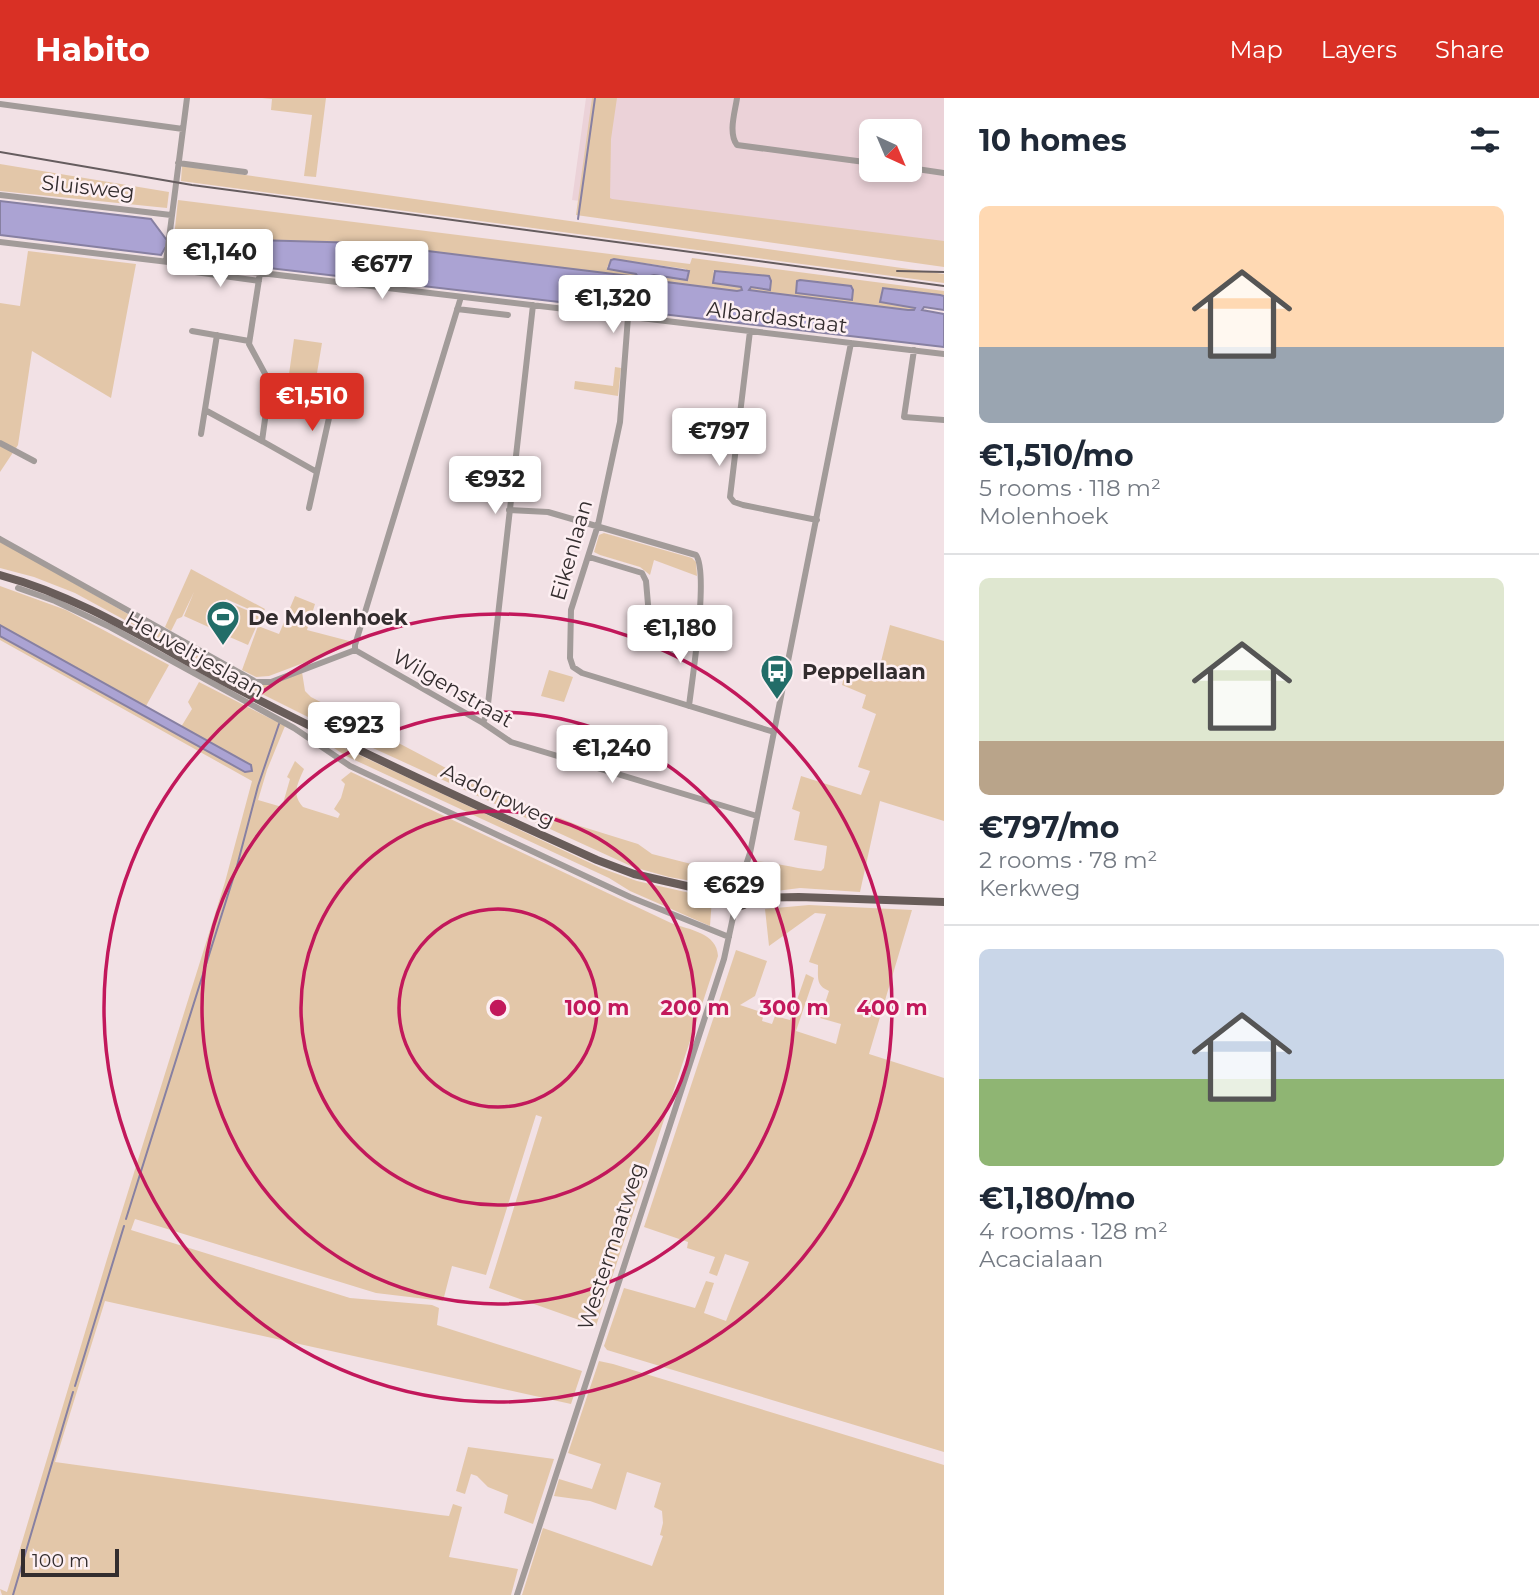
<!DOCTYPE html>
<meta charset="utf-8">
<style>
body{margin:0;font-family:Montserrat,sans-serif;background:#f6f6f7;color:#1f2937;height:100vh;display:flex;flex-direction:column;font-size:26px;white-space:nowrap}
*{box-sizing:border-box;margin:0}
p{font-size:23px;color:#747a83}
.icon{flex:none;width:38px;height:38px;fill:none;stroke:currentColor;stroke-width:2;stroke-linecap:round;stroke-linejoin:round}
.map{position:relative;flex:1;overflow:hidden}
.side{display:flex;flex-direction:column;background:#fff;width:595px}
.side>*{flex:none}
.needle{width:46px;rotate:136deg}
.controls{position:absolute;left:859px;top:21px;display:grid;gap:14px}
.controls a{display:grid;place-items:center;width:63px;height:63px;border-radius:10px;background:#fff;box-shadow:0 4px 10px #0003;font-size:35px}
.scale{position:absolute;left:21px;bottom:18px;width:98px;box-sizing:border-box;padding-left:7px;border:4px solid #332d2e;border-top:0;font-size:19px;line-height:24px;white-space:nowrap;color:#332d2e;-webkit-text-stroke:5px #fdeff2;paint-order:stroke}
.price{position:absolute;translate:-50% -60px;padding:0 16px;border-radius:7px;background:#fff;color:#222;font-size:23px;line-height:46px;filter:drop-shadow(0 2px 4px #0008)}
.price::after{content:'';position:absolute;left:50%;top:42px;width:21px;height:16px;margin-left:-10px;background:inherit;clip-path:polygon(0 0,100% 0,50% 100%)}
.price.selected{background:#d93025;color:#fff}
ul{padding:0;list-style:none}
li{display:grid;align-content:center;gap:14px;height:371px;padding:0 35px}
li+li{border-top:2px solid #e0e1e3}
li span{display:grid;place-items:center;height:217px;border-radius:10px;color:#555}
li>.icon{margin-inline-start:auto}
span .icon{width:126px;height:126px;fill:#fffc;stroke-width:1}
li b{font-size:30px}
h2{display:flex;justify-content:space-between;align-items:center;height:84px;padding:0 35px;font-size:30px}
header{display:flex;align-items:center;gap:42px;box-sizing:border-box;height:98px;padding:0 35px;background:#d93025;color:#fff}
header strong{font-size:33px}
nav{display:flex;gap:38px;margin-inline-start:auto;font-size:24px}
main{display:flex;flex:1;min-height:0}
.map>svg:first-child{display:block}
</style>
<header>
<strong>Habito</strong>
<nav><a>Map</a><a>Layers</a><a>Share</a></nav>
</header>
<main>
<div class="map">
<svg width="944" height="1497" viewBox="0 0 944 1497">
<rect width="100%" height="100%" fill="#f2e1e5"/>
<!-- built -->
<path fill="#ebd2d8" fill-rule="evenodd" d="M586,0H944V149L572,102ZM872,33H910V72H872Z"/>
<!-- green -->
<path fill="#e3c7a9" d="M262,0H326L316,79L304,78L312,17L271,12L272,1Z
M592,0H617L611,41L610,100L612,101L944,143V169L576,117Z
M0,66L169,94L167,110L0,93Z
M182,68L944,176V185L181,83Z
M178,102L690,166L692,160L944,193V198L882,190L880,204L915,210L914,212H908L749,192L751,189L770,191V180L769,178L714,173L713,174L741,189L742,192L737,193L651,182L649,178L654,177L687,182L686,171L614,161L607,169L612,172L636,176L638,179L363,145L215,141L180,137L176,139H174Z
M28,153L136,166L111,300L32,253L18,347L0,374V205L20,208Z
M294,241L322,245L315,287L288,283Z
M615,269L621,270L618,298L574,291L575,283L613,288Z
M604,435L692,460L696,464L697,478L654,462L650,477L640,469L600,457L594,454L599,437Z
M0,443L249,585L263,587L302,574L305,593L311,599L484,690L580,728L638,746L652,756L699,768L698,771L714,775L715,772L739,777L714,787L669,779L633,769L338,634L246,588L75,495L34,479L0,470Z
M191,471L265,511L262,517L226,501L213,531L184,518L194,494L182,519L177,521L171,533L165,529Z
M0,488L66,512L169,567L146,608L0,527Z
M295,498L315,506L307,532L353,544L351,547L269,578L256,579L242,572L258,528L279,536Z
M230,505L261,518L248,547L218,534Z
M890,527L944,543V723L880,703L860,794L800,790L761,795L753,775L754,763C778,765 796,771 821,773L824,770L827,748L794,742L800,714L792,711L801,678L861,697L870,673L858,669L876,616L862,610L866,597L842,587L845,575L876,584Z
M0,538L245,674L251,667L181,629L192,611L188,604L199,584L285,628L267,672L258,702L282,709L290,681L287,679L295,663L304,671C298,685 291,696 303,709L338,720L340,716L334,711L341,700L345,686L341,682L351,674L671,825C690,832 717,835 718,858L596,1228L489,1190L542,1019L536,1017L486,1177L452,1168L443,1203L376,1195L135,1121L131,1132L350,1200L432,1207L439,1210L437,1227L582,1273L571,1306L105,1203L55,1364L440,1417L449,1418L453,1406L462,1409L449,1459L518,1471L511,1497H2L0,1491L7,1494L107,1161L225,784L252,683L0,542Z
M549,572L573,579L564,604L541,598Z
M310,634L601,770L637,783L712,800L710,828L630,793L609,780L346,658Z
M809,807L912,812L869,956L944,980V1354L607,1252L604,1248L624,1190L695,1210L706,1183L714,1185L704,1215L726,1223L749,1164L725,1156L717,1178L709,1175L715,1159L687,1150L688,1144L644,1129L736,852L767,863L755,898L740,907L764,915L762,923L772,926L775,918L790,922L806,876L814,880L796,933L836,946L841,926L820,920L829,893C816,888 818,880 818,867L809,864L826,816L815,815L769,848L765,811Z
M599,1263L613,1266L944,1367V1497H522L543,1430L652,1468L663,1438L660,1437L663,1425L662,1413L654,1409L661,1385L627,1374L616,1412L590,1403L554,1398L559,1381L592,1391L601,1366L568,1355Z
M468,1349L554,1361L533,1426L504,1415L508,1397L488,1389L477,1378L471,1376L465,1396L456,1393Z"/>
<!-- water -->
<path fill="#aba3d3" stroke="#8780a2" stroke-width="2" d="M0,103L151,121L166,141L173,142L180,137L215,141L363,145L638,179L636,176L608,171L611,162L614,161L689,173L687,182L654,177L650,178L651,182L737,193L742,192L741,189L713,185L715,173L769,178L771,183L770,192L751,189L749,192L908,212H914L915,210L880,204L883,190L940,197L944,198V212L924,209L922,212L944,216V249L192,161L174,159L171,151L165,150L161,157L0,137Z
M800,182L851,188L853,192L852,202L796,195L797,183Z
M0,527L251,667L252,673L245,674L0,538Z"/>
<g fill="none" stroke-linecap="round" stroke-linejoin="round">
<!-- stream -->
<path stroke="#8780a2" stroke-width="2" d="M578,121L595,0
M126,1121L237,768L258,688L279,626
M75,1288L124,1128
M13,1497L73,1294"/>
<!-- minor -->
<path stroke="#a29b99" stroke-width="6" d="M737,0C735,14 728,35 737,47L872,65
M0,6L183,31
M178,65L245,74
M910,70L944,75
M0,97L171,117
M0,144L944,256
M166,164L187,0
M188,167L195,174L259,183
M260,175L249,246L270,285L262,343L317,374
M457,211L508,217
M628,219L620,324L598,427L571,512L570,560L573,569L582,575L774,634
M192,233L249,243
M750,233L730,399L734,404L743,407L817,422
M914,252L904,319L944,322
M205,312L262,343
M201,336L217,237
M0,345L34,363
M309,410L333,302
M509,412L548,414L696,457C709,475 692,582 689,608
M0,441L256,584H271L355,552
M589,459L642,475L646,483L649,518L656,522L698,530
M18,490L55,503L110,529L294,630L350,668L630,799L729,839
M355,552L483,625L511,644L757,718
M355,552V547L461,199
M483,625L487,615L533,207
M739,788L750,755L851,245
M517,1497L724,861L735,810"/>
<!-- major -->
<path stroke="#695d5a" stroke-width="8" d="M0,477C85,500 156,548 234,589C352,651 475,707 597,762L634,776L726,797
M726,797V803L735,810L744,807L748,800
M726,797L730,789L739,788L747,795L748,800
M748,800L799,799L944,804"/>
<!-- rail -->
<path stroke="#655c5e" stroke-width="2" d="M0,54L192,87L944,188
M897,173L944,174"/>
</g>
<!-- distance rings -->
<g fill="none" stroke="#c2185b" stroke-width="3.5">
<circle cx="498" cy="910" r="99"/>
<circle cx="498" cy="910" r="197"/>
<circle cx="498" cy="910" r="296"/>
<circle cx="498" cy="910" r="394"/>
</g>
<!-- icons -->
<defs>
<symbol id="stadium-pin" viewBox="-11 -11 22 30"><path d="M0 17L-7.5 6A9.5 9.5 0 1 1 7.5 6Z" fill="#226d68" stroke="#fdeff2"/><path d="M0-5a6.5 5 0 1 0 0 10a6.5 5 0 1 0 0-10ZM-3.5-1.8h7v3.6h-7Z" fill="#fff"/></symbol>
<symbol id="bus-pin" viewBox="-11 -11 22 30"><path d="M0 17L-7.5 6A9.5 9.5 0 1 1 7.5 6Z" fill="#226d68" stroke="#fdeff2"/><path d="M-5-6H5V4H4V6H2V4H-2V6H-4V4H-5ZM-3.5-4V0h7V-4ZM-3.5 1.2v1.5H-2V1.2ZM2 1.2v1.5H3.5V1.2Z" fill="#fff"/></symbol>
</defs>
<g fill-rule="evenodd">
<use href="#stadium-pin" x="204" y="500" width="38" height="52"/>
<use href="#bus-pin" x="758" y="554" width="38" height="52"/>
</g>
<g text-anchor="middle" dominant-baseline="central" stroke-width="5" stroke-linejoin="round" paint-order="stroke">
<!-- street labels -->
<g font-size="21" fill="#332d2e" stroke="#fdeff2">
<text transform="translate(88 89) rotate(6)">Sluisweg</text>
<text transform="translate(777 219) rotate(7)">Albardastraat</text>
<text transform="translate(571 452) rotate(-74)">Eikenlaan</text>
<text transform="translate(195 556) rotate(29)">Heuveltjeslaan</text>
<text transform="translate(453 590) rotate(30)">Wilgenstraat</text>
<text transform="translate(498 697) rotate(25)">Aadorpweg</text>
<text transform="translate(611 1148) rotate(-72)">Westermaatweg</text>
</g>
<!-- poi labels -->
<g font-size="21" font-weight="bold" fill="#332d2e" stroke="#fdeff2" text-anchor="start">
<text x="248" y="519">De Molenhoek</text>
<text x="802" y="573">Peppellaan</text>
</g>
</g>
<circle cx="498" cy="910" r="10" fill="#c2185b" stroke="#fdeff2" stroke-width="3.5"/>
<g font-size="21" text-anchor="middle" font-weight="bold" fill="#c2185b" stroke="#fdeff2" stroke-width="5" stroke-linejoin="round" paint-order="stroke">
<text x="597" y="917">100 m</text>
<text x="695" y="917">200 m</text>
<text x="794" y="917">300 m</text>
<text x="892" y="917">400 m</text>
</g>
</svg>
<div class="controls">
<a><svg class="needle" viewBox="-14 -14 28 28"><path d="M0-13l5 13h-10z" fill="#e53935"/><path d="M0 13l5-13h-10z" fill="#747a83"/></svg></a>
</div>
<div class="scale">100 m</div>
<b class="price" style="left:220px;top:191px">€1,140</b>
<b class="price" style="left:382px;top:203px">€677</b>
<b class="price" style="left:613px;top:237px">€1,320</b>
<b class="price selected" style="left:312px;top:335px">€1,510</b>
<b class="price" style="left:719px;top:370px">€797</b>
<b class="price" style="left:495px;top:418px">€932</b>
<b class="price" style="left:680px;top:567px">€1,180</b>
<b class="price" style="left:354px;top:664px">€923</b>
<b class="price" style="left:612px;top:687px">€1,240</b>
<b class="price" style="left:734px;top:824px">€629</b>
</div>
<section class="side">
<h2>10 homes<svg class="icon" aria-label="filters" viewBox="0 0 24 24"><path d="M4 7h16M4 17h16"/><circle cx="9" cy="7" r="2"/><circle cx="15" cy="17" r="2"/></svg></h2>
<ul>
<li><span style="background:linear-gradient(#ffd9b3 65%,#9aa5b1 0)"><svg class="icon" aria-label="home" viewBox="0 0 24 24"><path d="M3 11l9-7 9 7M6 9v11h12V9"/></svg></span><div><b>€1,510/mo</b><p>5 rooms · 118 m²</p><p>Molenhoek</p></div></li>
<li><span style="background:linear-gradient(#dfe7d0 75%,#b9a48a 0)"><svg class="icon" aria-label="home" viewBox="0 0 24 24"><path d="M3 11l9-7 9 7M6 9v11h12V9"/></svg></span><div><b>€797/mo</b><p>2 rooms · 78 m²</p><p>Kerkweg</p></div></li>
<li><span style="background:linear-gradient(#c9d6e8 60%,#8fb573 0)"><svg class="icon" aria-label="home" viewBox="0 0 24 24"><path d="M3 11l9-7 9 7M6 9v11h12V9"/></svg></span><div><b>€1,180/mo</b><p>4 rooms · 128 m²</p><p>Acacialaan</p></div></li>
</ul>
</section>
</main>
